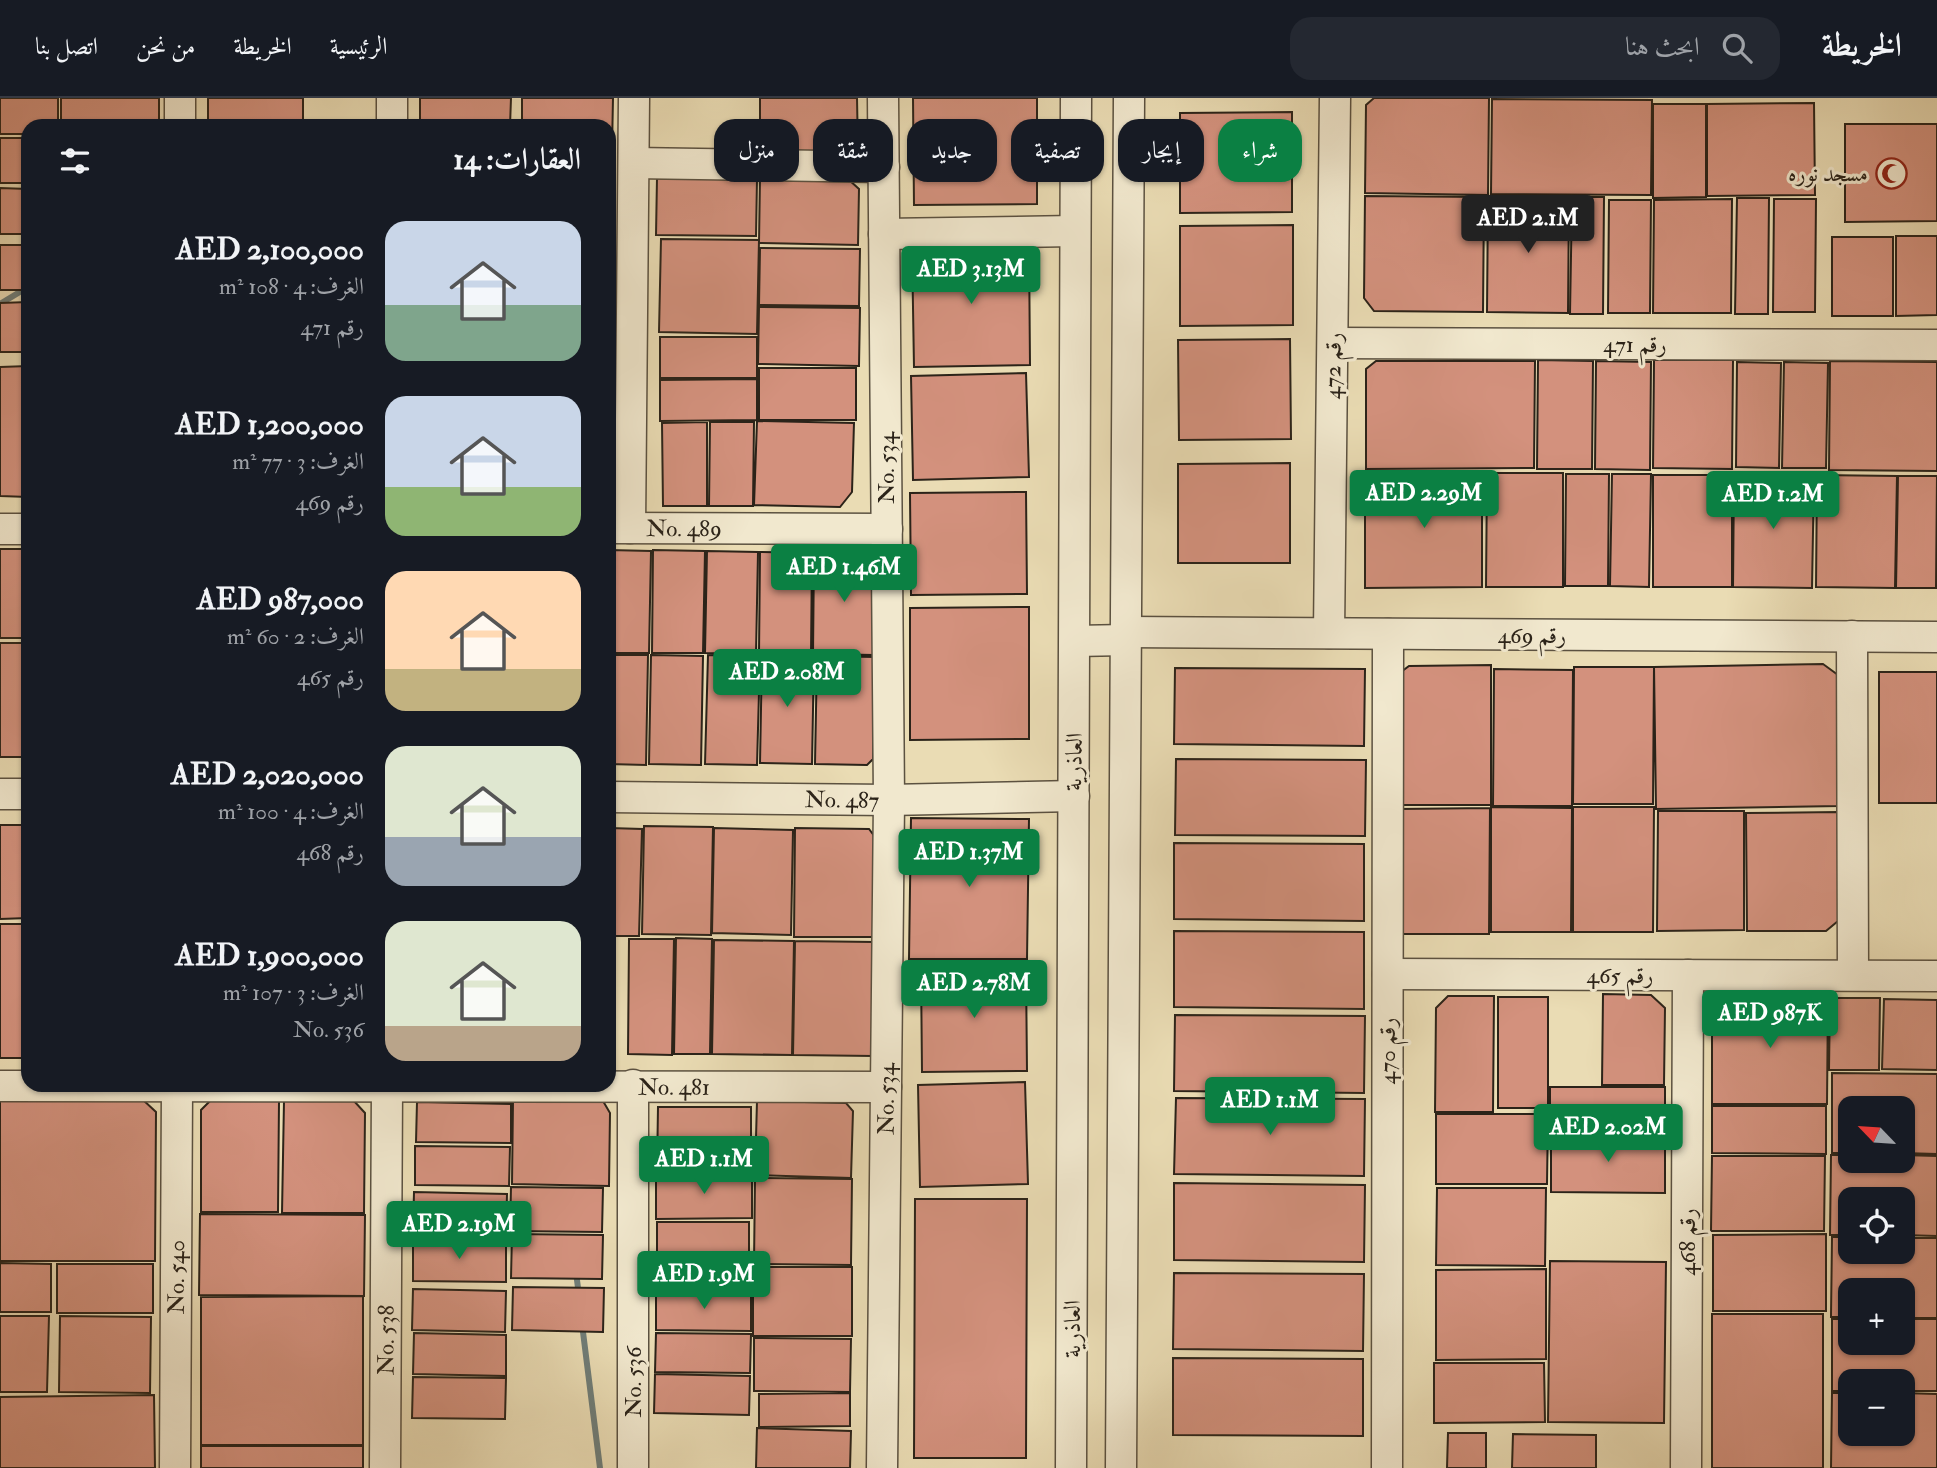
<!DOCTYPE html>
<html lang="ar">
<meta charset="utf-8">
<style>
body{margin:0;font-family:"IM FELL Double Pica",Amiri,serif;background:#242831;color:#f1f3f6;direction:rtl;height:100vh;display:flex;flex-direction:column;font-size:26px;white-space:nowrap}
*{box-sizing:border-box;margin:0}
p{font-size:23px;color:#9ea1a6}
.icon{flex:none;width:38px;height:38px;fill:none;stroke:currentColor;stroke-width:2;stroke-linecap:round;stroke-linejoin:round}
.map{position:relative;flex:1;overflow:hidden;direction:ltr}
.panel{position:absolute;left:21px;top:21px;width:595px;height:973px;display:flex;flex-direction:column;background:#171b24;border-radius:21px;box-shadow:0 2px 5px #0004;direction:rtl}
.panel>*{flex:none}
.top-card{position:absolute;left:637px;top:21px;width:665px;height:63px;direction:rtl;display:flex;gap:14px}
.needle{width:46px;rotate:295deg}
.buttons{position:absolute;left:1838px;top:998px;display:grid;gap:14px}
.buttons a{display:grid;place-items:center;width:77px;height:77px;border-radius:14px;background:#171b24;box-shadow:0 2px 5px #0004;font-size:35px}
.price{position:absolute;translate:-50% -60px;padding:0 16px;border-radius:7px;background:#0b8043;color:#fff;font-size:23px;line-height:46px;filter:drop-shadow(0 2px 4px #0008)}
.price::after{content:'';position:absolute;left:50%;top:42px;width:21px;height:16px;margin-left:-10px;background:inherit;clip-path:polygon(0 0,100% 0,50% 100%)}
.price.current{background:#222;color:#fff}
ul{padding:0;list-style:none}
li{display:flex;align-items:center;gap:21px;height:175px;padding:0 35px}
li span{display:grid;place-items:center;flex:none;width:196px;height:140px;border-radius:21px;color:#555}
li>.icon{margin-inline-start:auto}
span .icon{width:84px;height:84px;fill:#fffc;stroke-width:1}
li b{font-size:30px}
h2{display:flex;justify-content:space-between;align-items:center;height:84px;padding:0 35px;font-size:30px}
.pill{padding:0 24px;border-radius:21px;background:#171b24;box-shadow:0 2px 5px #0004;font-size:24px;line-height:63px}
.pill.current{background:#0b8043;color:#fff}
header{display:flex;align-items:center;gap:42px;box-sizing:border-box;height:98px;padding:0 35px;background:#171b24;border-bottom:2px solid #363941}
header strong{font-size:33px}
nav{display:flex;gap:38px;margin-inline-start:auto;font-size:24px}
.search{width:490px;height:63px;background:#242831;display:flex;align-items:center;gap:18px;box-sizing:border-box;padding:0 24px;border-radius:21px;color:#9ea1a6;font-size:26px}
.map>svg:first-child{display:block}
</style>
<header>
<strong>الخريطة</strong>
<div class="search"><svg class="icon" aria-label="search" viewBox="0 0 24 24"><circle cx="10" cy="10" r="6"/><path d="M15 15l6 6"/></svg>ابحث هنا</div>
<nav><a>الرئيسية</a><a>الخريطة</a><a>من نحن</a><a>اتصل بنا</a></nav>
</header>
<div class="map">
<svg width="1937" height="1370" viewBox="0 0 1937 1370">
<rect width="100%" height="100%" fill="#eadcb4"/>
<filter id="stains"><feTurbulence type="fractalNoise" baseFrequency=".00286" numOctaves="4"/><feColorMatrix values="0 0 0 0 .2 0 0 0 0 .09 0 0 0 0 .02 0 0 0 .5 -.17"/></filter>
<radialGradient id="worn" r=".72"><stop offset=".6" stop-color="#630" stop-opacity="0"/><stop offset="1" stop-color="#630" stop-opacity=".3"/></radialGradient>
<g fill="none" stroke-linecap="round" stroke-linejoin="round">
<!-- stream -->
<path stroke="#6f7d78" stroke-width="6" d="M0,206L28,189
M576,1174L579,1198
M582,1226L600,1370"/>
</g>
<!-- building -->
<path fill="#d3917d" stroke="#2b2319" stroke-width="2" d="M0,0H58V28H28V36H0Z
M61,0H159V28H61Z
M208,0H303V28H208Z
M420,0H511L510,28H420Z
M522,0H613L611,101L609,28H522Z
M760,0H857L858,54L760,55Z
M913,0H1037V106L914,107Z
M1374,0H1489L1488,97L1365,95L1366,7Z
M1492,1L1652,2L1651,97L1491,96Z
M1814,5L1815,97L1707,98V6Z
M1653,6H1706V99L1653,100Z
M1292,14V114L1180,115V15Z
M1845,26H1937V123L1845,124Z
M0,40H28V85H0Z
M760,79L848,81L859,91L858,147L759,145Z
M657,80L757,81L756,138L656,137Z
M0,90L28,91V136H0Z
M1365,98L1484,99L1483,214L1374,213L1364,200Z
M1488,99H1569L1568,215L1487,214Z
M1572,99H1604L1603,216H1570Z
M1737,100H1769L1768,216H1735Z
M1732,101L1731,215H1653L1654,102Z
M1774,101H1816L1815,214H1773Z
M1609,102H1651L1650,215H1608Z
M609,104H612L611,181H609Z
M1293,127V227L1180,228V128Z
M1896,138H1937V217L1896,218Z
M1832,139H1893V218H1832Z
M661,141L759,142L757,236L659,234Z
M0,147H28V192H0Z
M1029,147L1030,267L914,269L912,149Z
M760,150L860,151L859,208L759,207Z
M28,204V254H0V205Z
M759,209L860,210L859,268L758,266Z
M660,239H757V280H660Z
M1290,241L1291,341L1179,342L1178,242Z
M1538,262L1593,263L1592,371H1537Z
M1654,262H1733L1732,371L1653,370Z
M1376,263H1535L1534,370L1366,371V271Z
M1596,263L1651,264L1650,372L1595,371Z
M1830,263L1937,264V373L1829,372Z
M1737,264L1781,265L1779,370L1736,369Z
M1784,264L1828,265L1826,370H1782Z
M28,268V399L0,398V269Z
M759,270H856V322H759Z
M1026,275L1029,379L913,382L911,278Z
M757,281V322L660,323V282Z
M757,323L854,325L852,394L840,409L754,407Z
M707,324V408H663L662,325Z
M710,324H754L753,408H709Z
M1290,365V465H1178V366Z
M1482,374V489L1365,490V375Z
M1487,375H1563V489H1486Z
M1566,376H1609L1608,488H1565Z
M1612,376H1651L1649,489L1610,488Z
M1653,377H1732V489H1653Z
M1734,377L1814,378L1812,490L1733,489Z
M1817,377L1897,378L1895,490L1816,489Z
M1898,378H1937L1936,490H1896Z
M1026,394L1027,496L911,497L910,395Z
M0,451H25L24,540H0Z
M609,452L651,453L649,555H609Z
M653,452L705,453L703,555H652Z
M707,453L758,454L756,556L705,555Z
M760,454L812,455L811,557L759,556Z
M814,455L867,456L876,465L875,557L813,556Z
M1029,509V641L910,642V510Z
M0,545H28V659H0Z
M762,556L814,557L812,666L760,665Z
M609,557H648L646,667L609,666Z
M651,557L703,558L701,667L649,666Z
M708,557L760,558L757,667L705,666Z
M817,558L876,559L873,661L867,667L815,666Z
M1823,566L1838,577L1839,708L1656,711L1654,569Z
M1491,567V707H1397V577L1409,568Z
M1574,569H1654L1653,706H1573Z
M1175,570L1365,571L1364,648L1174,646Z
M1494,571L1573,572L1572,708H1493Z
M1879,574H1937V705H1879Z
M1176,661L1366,662L1365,738L1175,737Z
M1491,709L1572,710L1571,834H1491Z
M1573,709H1654L1653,834H1573Z
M1490,710L1489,836H1397L1399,711Z
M1658,713H1744V832L1657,833Z
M1838,714V823L1826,833H1747L1746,715Z
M911,720L1029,721L1027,861H909Z
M0,727H28V820L0,821Z
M644,728L713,729L711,837L642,836Z
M609,730L642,731L639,838H609Z
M714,730L793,732L791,837L712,835Z
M795,730L869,731L875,739L874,839H794Z
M1174,745L1364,746V823L1174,821Z
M0,826H28V960H0Z
M1174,833L1364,834V911L1174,909Z
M676,840L712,841L710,956H674Z
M629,841H674L672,957L628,956Z
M714,842L794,843L792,957L712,956Z
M795,843L875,844L873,958L793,957Z
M1026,871L1027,973L922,974L921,872Z
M1603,896L1651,897L1665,910L1664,987H1602Z
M1728,897H1828L1827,1006H1712V908Z
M1448,898H1494L1493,1014H1435L1436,910Z
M1498,899H1548V1010H1498Z
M1830,900H1880L1879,972H1829Z
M1884,901L1937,902V972L1882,971Z
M1175,917L1365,918L1364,995L1174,993Z
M1832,975L1937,976V1056L1902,1055V1010H1850V1055H1832Z
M1025,984L1028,1086L920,1089L918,987Z
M1550,989H1665V1034H1550Z
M0,999L141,1000L156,1014L155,1163H0Z
M1176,1000L1365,1001L1364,1078L1174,1076Z
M211,1002L279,1003L278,1114H201V1012Z
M513,1002L603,1003L610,1015L609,1088L512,1086Z
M284,1003H354L365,1015L364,1115H282Z
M757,1003L846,1005L853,1013L851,1080L755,1077Z
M417,1004L511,1006V1045L416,1044Z
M1712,1008H1826V1056L1712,1055Z
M658,1009H751V1073H657Z
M1436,1016H1548L1547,1086H1436Z
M1551,1036L1665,1037V1095L1551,1094Z
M415,1048L510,1049L509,1088L415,1087Z
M1831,1057H1850V1062H1902V1057L1937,1058V1138L1902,1137V1101H1850V1137H1830Z
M1712,1058H1825L1824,1133H1711Z
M656,1076H752V1120L656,1121Z
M755,1080L852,1081L851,1167L754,1166Z
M1174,1085L1365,1087L1364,1164L1174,1162Z
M511,1089L603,1090L602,1134L510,1133Z
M1437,1090H1546L1545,1168L1436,1167Z
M414,1094L507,1096L506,1136L413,1135Z
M915,1101H1027L1026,1360H914Z
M200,1116L365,1117L364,1198L199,1197Z
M657,1124H749V1190L657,1191Z
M512,1136L603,1137L602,1181L511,1180Z
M1826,1136V1213H1713V1137Z
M1832,1139H1850V1153H1902V1140H1937V1220H1902V1192H1850V1219H1831Z
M413,1142L506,1144V1184L413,1183Z
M1550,1163L1666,1164L1664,1325L1548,1324Z
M0,1165L51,1166V1214H0Z
M57,1166H153V1215H57Z
M753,1169H852V1238H753Z
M1546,1171V1261L1436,1262V1172Z
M1174,1175L1364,1176L1363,1253L1173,1251Z
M513,1189L604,1190L603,1234L512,1232Z
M413,1191L506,1193L505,1234L412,1232Z
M656,1193L751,1194V1233L656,1232Z
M363,1198V1347H201V1199Z
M1712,1216H1823V1370H1712Z
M0,1218H49L47,1294H0Z
M60,1218L151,1219L150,1295L59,1294Z
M1832,1221H1850V1244H1902V1221H1937V1293H1902V1283H1850V1293H1832Z
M414,1235L506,1237V1278L413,1276Z
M656,1235L751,1236L750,1275L655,1274Z
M754,1240L851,1241L850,1294L754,1293Z
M1173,1260L1363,1261V1338L1173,1337Z
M1434,1265H1544L1545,1324L1434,1325Z
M655,1276L750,1278L749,1317L654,1315Z
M413,1279L506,1280L505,1321L412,1320Z
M850,1295V1328L759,1329V1296Z
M1832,1295H1850V1335H1902V1295L1937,1296V1370H1831Z
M154,1297L155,1370H0V1299Z
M757,1330L851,1333L850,1370H756Z
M1448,1335H1486V1370H1447Z
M1513,1336L1596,1337V1370H1512Z
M201,1348H363V1370H201Z"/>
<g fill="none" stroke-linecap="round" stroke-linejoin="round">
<defs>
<g id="minor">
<path d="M180,28V0"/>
<path d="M392,28V0"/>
<path d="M634,65L884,69"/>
<path d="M884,136L1074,133"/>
<path d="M1333,245L1937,247"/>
<path id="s1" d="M609,430L887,431"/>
<path d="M630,430L634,0"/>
<path d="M0,431H28"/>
<path d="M1126,534L1937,539"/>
<path d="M1329,535L1335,0"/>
<path d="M1852,538L1853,877"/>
<path d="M1075,543L1126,542"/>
<path d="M0,696H28"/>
<path id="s2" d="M609,699L889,702L1074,698"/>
<path d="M1388,876L1937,878"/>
<path d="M633,987V1370"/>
<path id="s3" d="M0,988L886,989"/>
<path id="s4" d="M175,1370L177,989"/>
<path id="s5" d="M385,1370L387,988"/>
<path id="s6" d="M882,1370L889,702L883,0"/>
<path d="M1071,1370L1076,0"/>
<path d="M1121,1370L1129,0"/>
<path d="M1387,1370L1388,536"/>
<path d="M1686,1370L1688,877"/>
</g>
</defs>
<!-- minor casing -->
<use href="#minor" stroke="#5b5140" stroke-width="33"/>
<!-- minor -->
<use href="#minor" stroke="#f1e8ce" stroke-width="30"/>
</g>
<!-- icons -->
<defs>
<symbol id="mosque-ring" viewBox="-11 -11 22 22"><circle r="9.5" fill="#f1e8ce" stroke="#8f2418" stroke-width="1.5"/><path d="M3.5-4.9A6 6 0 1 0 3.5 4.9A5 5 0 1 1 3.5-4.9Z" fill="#8f2418"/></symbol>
</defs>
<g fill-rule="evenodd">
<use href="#mosque-ring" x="1874" y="58" width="35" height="35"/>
</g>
<g text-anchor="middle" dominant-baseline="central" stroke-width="6" stroke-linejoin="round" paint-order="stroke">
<!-- poi labels -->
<g font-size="23" fill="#2b2319" stroke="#f1e8ce" text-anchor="end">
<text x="1868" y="75">مسجد نوره</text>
</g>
<!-- street labels -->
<g font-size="23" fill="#2b2319" stroke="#f1e8ce">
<text x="1635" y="246">رقم 471</text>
<text transform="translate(1333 268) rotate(-89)">رقم 472</text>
<text transform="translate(886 370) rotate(-90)">No. 534</text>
<text stroke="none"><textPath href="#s1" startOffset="75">No. 489</textPath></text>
<text x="1532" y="537">رقم 469</text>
<text transform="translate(1074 664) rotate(-89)">العاذرية</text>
<text stroke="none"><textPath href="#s2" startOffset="233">No. 487</textPath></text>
<text x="1620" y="877">رقم 465</text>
<text transform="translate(1387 953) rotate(-90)">رقم 470</text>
<text stroke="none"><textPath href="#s3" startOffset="674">No. 481</textPath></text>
<text stroke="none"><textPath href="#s6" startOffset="369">No. 534</textPath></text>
<text transform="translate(1687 1144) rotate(-90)">رقم 468</text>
<text stroke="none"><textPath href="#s4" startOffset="191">No. 540</textPath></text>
<text transform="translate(1072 1231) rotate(-90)">العاذرية</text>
<text stroke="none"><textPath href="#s5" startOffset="128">No. 538</textPath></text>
<text transform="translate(633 1284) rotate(-90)">No. 536</text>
</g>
</g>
<rect width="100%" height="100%" filter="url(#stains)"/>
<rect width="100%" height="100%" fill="url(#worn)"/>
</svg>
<div class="buttons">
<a><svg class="needle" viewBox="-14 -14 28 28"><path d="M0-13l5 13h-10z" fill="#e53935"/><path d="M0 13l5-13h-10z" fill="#9ea1a6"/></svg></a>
<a><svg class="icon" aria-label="locate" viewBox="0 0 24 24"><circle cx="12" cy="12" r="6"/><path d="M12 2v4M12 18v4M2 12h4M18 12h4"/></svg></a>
<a>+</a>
<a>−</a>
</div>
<b class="price current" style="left:1528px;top:157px">AED 2.1M</b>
<b class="price" style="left:971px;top:208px">AED 3.13M</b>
<b class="price" style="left:1424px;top:432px">AED 2.29M</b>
<b class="price" style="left:1773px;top:433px">AED 1.2M</b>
<b class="price" style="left:844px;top:506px">AED 1.46M</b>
<b class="price" style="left:787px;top:611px">AED 2.08M</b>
<b class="price" style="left:969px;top:791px">AED 1.37M</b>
<b class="price" style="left:974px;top:922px">AED 2.78M</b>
<b class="price" style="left:1770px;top:952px">AED 987K</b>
<b class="price" style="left:1270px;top:1039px">AED 1.1M</b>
<b class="price" style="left:1608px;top:1066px">AED 2.02M</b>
<b class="price" style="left:704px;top:1098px">AED 1.1M</b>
<b class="price" style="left:459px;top:1163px">AED 2.19M</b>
<b class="price" style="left:704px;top:1213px">AED 1.9M</b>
<div class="top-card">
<a class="pill current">شراء</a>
<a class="pill">إيجار</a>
<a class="pill">تصفية</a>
<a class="pill">جديد</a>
<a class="pill">شقة</a>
<a class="pill">منزل</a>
</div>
<section class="panel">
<h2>العقارات: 14<svg class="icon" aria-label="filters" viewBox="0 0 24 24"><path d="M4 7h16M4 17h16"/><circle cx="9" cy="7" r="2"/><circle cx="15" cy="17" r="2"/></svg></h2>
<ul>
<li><span style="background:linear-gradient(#c9d6e8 60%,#7fa58c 0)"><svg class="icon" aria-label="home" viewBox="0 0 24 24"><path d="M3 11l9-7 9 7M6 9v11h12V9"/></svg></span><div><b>AED 2,100,000</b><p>الغرف: 4 · 108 m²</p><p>رقم 471</p></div></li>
<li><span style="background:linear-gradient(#c9d6e8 65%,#8fb573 0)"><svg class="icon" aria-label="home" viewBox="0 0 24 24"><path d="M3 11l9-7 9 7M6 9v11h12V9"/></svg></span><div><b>AED 1,200,000</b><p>الغرف: 3 · 77 m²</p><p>رقم 469</p></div></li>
<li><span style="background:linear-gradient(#ffd9b3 70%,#c2b280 0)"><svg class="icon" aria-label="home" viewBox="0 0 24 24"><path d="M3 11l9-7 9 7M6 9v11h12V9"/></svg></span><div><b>AED 987,000</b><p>الغرف: 2 · 60 m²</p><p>رقم 465</p></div></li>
<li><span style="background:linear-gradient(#dfe7d0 65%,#9aa5b1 0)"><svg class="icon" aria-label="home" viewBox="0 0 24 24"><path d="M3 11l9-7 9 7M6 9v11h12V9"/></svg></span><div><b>AED 2,020,000</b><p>الغرف: 4 · 100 m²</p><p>رقم 468</p></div></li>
<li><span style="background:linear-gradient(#dfe7d0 75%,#b9a48a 0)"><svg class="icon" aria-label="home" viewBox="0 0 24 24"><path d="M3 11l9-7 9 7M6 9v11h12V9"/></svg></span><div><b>AED 1,900,000</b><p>الغرف: 3 · 107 m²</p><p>No. 536</p></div></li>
</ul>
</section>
</div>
